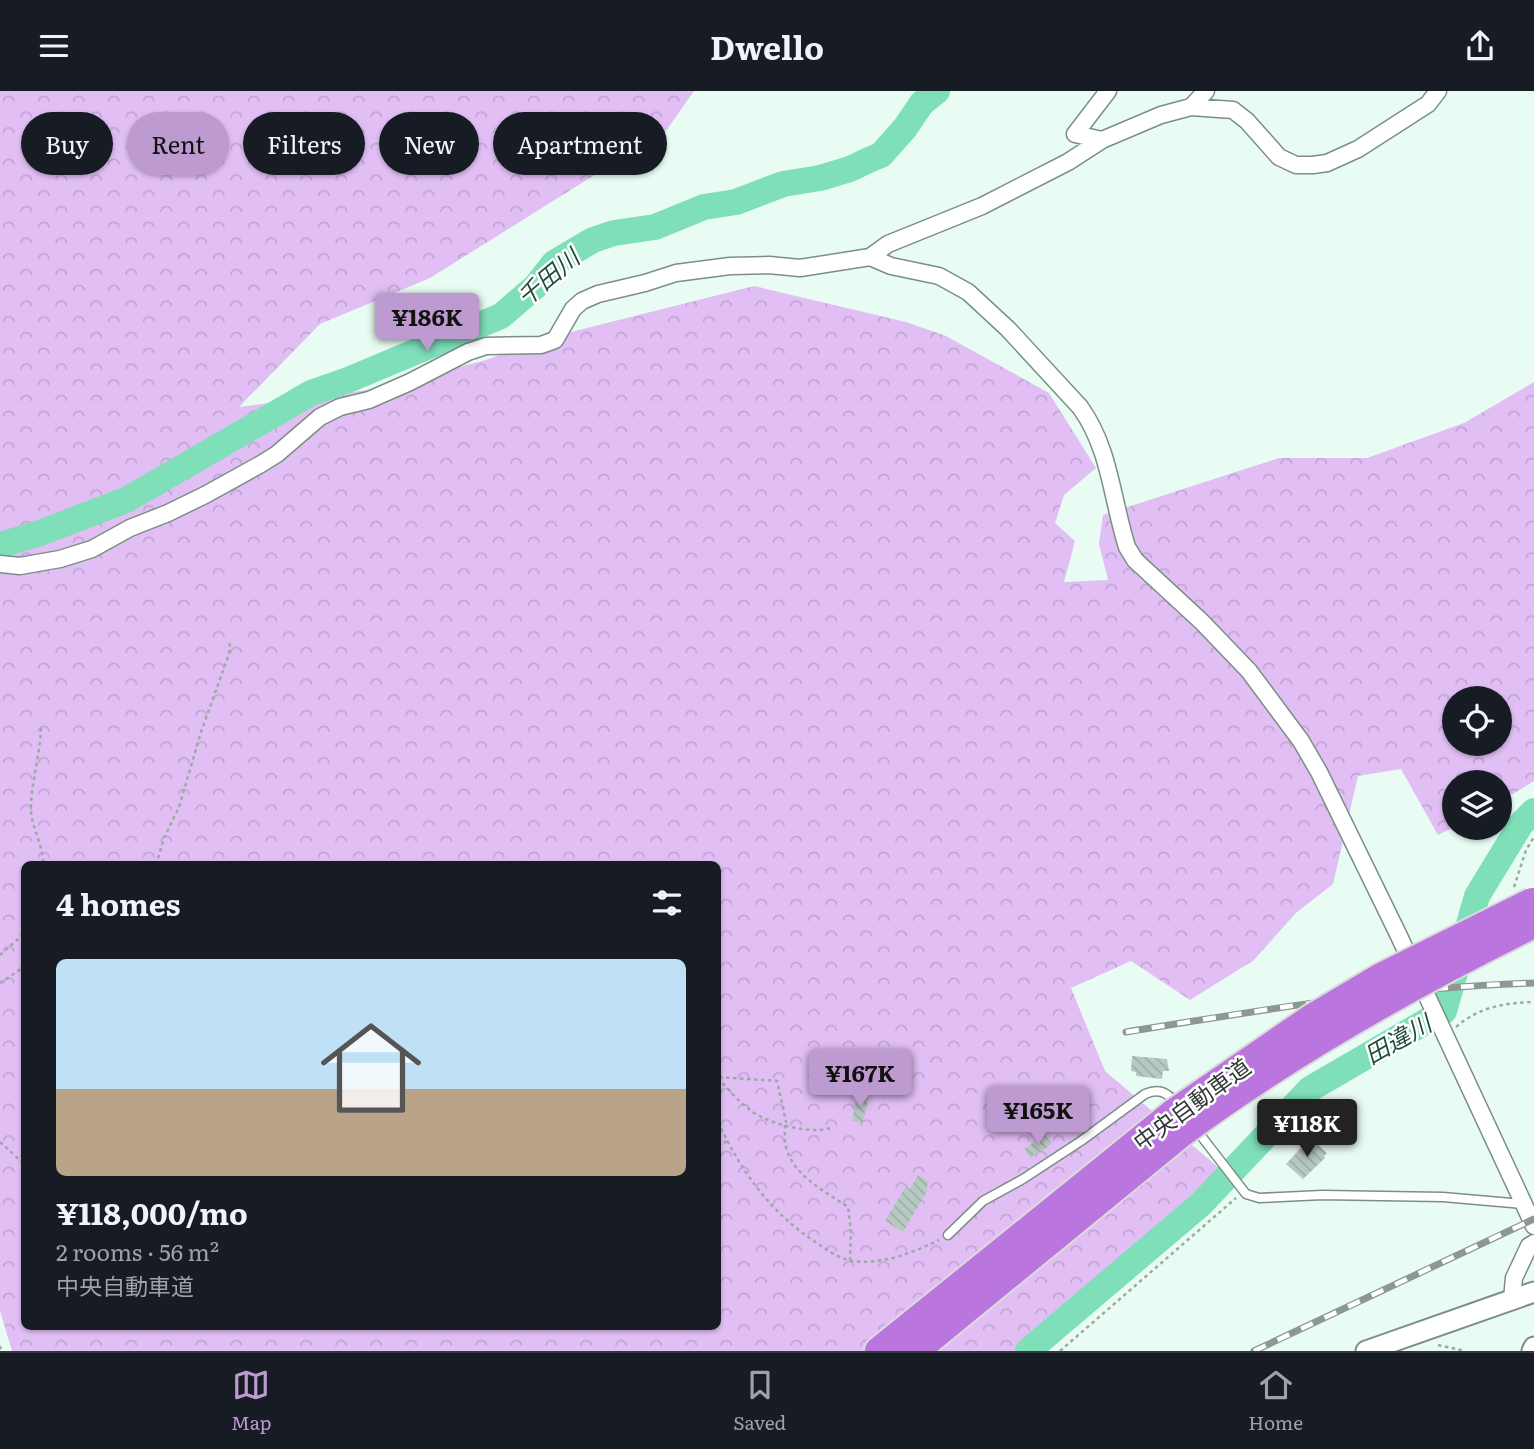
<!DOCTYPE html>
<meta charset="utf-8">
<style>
body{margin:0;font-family:Literata,"Noto Sans JP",serif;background:#242831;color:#f1f3f6;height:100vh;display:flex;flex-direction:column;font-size:26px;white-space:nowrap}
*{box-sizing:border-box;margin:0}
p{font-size:23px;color:#9ea1a6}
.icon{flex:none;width:38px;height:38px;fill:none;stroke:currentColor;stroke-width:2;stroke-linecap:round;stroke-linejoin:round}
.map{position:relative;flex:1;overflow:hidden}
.details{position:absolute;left:21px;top:770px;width:700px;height:469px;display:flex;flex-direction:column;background:#171b24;border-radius:10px;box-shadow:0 2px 5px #0004}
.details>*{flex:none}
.banner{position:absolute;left:21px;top:21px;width:700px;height:63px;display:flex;gap:14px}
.controls{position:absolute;left:1442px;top:595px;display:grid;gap:14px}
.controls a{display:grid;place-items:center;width:70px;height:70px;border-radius:50%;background:#171b24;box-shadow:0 2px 5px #0004;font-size:35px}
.price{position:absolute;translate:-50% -60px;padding:0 16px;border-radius:7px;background:#bd9bd0;color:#111;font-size:23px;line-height:46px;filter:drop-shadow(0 2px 4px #0008)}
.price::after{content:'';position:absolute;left:50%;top:42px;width:21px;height:16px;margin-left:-10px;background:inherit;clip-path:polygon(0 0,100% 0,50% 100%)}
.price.current{background:#222;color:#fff}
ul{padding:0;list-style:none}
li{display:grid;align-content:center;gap:14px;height:371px;padding:0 35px}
li span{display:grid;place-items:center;height:217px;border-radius:10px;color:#555}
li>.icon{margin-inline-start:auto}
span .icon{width:126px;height:126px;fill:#fffc;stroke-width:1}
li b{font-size:30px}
h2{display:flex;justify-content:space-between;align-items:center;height:84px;padding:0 35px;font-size:30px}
.chip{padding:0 24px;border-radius:32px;background:#171b24;box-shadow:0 2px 5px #0004;font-size:24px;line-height:63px}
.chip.current{background:#bd9bd0;color:#111}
header{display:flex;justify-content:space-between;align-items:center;height:91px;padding:0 35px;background:#171b24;font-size:32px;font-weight:700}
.tabs{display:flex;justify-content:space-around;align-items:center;height:98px;border-top:2px solid #363941;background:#171b24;font-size:19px;color:#9ea1a6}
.tabs a{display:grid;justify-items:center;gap:4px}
.tabs .current{color:#bd9bd0}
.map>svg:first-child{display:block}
</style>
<header><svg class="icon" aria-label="menu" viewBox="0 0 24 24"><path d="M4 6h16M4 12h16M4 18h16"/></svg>Dwello<svg class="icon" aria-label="share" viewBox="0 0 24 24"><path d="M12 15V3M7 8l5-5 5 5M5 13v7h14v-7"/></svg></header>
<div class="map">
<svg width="1534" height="1260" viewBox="0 0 1534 1260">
<defs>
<pattern id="forest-crowns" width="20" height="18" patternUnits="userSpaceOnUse" patternTransform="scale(1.75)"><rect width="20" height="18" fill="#e1bff5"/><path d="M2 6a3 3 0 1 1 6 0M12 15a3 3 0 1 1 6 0" fill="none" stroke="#c1a5d3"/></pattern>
<pattern id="building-back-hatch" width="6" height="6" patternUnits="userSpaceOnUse" patternTransform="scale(1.75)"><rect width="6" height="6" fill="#b7cac1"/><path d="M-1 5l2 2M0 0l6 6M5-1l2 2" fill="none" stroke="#9eaea6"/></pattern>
</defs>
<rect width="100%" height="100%" fill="#e9fcf3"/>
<!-- forest -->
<path fill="url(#forest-crowns)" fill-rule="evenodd" d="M0,0H694L661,47L604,78L430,187L320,233L239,316L375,298L486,269L547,247L754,195L906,231L946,245L1049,302L1096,377L1064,404L1055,432L1075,450L1064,491L1108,489L1099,453L1103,424L1279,367H1367L1464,332L1534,291V690L1500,711V691H1454V736L1438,744L1401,678L1358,685L1333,793L1296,822L1254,869L1190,909L1131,870L1071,897L1105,980L1225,1082L1164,1136L1014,1260H12L0,1220ZM1454,607H1500V653H1454ZM24,774H718V1236H24Z"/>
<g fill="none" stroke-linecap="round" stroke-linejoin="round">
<!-- river -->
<path stroke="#7edfb9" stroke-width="26" d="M0,454L40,442L126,409L311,302L348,289L501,225L536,195L554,172L593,149L614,142L655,136L704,116L736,111L783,93L820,87L850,78L871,68L881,64L905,37L922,12L937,0
M1028,1260L1201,1113L1310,998L1444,920L1477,805L1521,733L1534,720"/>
</g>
<!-- building -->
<path fill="url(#building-back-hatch)" d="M1132,965L1167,968L1169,980H1163L1162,988L1136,985V981L1131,980Z
M857,1005L868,1007L863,1032L852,1030Z
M1045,1044L1052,1053L1030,1067L1024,1058Z
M1310,1047L1327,1062L1324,1065L1325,1067L1303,1088L1286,1073Z
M918,1084L929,1091L926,1097L928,1099L903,1141L885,1130L906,1095L910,1098Z"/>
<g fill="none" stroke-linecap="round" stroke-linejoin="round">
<defs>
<path id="service" d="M1195,1037L1246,1103L1259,1107L1322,1104L1443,1106L1523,1113
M948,1144L983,1110L1023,1088L1081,1050L1145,1003C1159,997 1167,1001 1177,1013"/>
<path id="minor" d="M1191,16L1206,0
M1102,49L1075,43L1108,0
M870,166L888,153L982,115L1068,71L1102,49L1161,24L1191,16L1233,19L1247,30L1279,66L1296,74H1313L1327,72L1358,58L1428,13L1438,0
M0,473L20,475L60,468L92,458L130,437L168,422L205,404L261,373L277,363L320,326L340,316L369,309L410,291L468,261L486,255L541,254L555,249L573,218L582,210L598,203L645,192L676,182L730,175L769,174L800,177L870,166L891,175L939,185L968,201L1008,238L1080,316C1110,357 1112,409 1127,456L1135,469L1201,530L1249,580L1301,650L1319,681L1399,845L1534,1135
M1512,1208L1514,1187L1529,1155L1534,1152"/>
<path id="tertiary" d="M1366,1260L1534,1201
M1532,1260L1534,1256"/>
<path id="motorway" d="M879,1260L1175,1021
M915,1260L1184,1040"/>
</defs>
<!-- service casing -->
<use href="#service" stroke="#7c8e86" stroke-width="11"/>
<!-- minor casing -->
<use href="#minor" stroke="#7c8e86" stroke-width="19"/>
<!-- tertiary casing -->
<use href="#tertiary" stroke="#7c8e86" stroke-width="23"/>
<!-- motorway casing -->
<use href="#motorway" stroke="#dadbda" stroke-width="32"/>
<!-- path -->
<path stroke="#9caaa4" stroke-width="2.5" stroke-dasharray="3.5 3.5" stroke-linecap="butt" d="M41,637C40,663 32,689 31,714C30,736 44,753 43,774
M156,774L164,747L179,716L201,641L229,563L230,550
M1514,796L1526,759L1534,746
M0,864L24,843
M0,892L24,876
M1456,936C1479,916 1504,912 1534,911
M719,986L777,990L787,1035
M718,987C728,998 738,1010 750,1019C766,1032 810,1044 830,1037
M718,1031C741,1080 769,1120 814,1150C826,1158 837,1167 852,1170C882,1174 912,1162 939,1149
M785,1034C785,1041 784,1050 786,1056C794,1086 825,1100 848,1116L851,1141L850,1169
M0,1051L24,1073
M718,1056L727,1050
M1438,1254L1465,1260
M0,1255L1,1260
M1060,1260L1236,1107"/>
<!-- service -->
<use href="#service" stroke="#fff" stroke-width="8"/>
<!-- minor -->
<use href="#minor" stroke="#fff" stroke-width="16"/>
<!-- tertiary -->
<use href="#tertiary" stroke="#fff" stroke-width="19"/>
<!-- motorway -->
<use href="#motorway" stroke="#ba75df" stroke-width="28"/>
<defs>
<path id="rail" d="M1126,941C1261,919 1397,896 1534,892
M1254,1260L1534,1128"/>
</defs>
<!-- rail casing -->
<use href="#rail" stroke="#8c9993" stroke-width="7"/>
<!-- rail -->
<use href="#rail" stroke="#fff" stroke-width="4.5" stroke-dasharray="13" stroke-linecap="butt"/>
<defs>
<path id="motorway-bridge" d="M1175,1021L1312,927L1381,886L1532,811
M1184,1040C1294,959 1412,893 1534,833"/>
</defs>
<!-- motorway-bridge casing -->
<use href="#motorway-bridge" stroke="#dadbda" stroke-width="32" stroke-linecap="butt"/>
<!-- motorway-bridge -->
<use href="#motorway-bridge" stroke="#ba75df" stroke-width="28"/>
</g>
<g text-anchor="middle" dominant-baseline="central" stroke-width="5" stroke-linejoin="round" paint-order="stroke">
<!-- street labels -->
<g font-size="23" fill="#303734" stroke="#fff">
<text transform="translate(1191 1012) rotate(-36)">中央自動車道</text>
</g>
<!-- water labels -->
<g font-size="24" font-style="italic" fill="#224c3c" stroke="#fff">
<text transform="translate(547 185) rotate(-40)">千田川</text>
<text transform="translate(1397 947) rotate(-30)">田違川</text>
</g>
</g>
</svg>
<div class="controls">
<a><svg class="icon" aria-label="locate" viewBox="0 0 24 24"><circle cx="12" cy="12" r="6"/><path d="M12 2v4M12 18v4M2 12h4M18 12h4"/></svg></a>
<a><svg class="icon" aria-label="layers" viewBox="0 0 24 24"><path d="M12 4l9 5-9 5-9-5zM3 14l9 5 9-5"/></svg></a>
</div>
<b class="price" style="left:427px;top:262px">¥186K</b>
<b class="price" style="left:860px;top:1018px">¥167K</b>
<b class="price" style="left:1038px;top:1055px">¥165K</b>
<b class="price current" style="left:1307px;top:1068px">¥118K</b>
<div class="banner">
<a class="chip">Buy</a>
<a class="chip current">Rent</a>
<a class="chip">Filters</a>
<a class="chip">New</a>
<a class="chip">Apartment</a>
</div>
<section class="details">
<h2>4 homes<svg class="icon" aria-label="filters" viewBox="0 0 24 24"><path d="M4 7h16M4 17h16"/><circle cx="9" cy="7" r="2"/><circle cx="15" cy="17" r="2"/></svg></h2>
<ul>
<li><span style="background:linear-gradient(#bfe0f5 60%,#b9a48a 0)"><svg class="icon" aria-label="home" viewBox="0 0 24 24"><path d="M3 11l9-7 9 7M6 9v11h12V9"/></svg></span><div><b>¥118,000/mo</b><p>2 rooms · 56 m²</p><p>中央自動車道</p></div></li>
</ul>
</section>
</div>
<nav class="tabs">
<a class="current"><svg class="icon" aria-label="map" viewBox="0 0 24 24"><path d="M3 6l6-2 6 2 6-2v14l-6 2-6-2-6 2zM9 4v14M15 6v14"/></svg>Map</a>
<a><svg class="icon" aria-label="saved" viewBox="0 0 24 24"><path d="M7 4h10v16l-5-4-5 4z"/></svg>Saved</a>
<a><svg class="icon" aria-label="home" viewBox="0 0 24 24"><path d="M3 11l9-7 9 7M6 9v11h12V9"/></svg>Home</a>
</nav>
